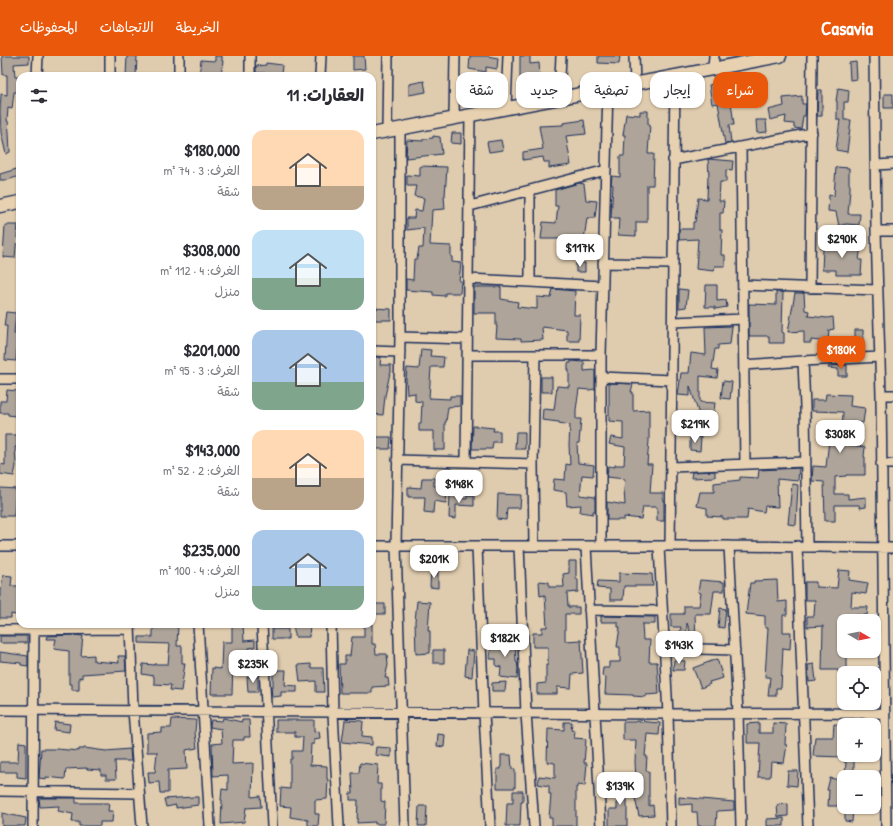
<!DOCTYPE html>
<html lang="ar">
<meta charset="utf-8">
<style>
body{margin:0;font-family:"Patrick Hand","Playpen Sans Arabic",sans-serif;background:#f7f7f7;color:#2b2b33;direction:rtl;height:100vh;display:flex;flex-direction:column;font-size:15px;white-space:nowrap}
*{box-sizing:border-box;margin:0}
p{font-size:13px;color:#7c7c81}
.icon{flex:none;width:22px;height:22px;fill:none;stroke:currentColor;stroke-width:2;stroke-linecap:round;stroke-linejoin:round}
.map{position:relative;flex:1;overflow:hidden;direction:ltr}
.drawer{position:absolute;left:16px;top:16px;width:360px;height:556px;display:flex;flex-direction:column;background:#fff;border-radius:12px;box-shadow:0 1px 3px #0004;direction:rtl}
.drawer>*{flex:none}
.hud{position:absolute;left:388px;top:16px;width:380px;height:36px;direction:rtl;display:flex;gap:8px}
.needle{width:26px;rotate:99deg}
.buttons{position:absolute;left:837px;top:558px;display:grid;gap:8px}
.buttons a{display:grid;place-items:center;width:44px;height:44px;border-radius:8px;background:#fff;box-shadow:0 1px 3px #0004;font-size:20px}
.price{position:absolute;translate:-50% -34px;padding:0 9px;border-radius:8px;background:#fff;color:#222;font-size:13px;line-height:26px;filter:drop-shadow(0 1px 2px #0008)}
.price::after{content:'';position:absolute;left:50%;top:24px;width:12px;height:9px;margin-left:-6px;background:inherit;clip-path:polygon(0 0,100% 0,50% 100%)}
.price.selected{background:#ea580c;color:#fff}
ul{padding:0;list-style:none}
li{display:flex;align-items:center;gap:12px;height:100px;padding:0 12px}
li span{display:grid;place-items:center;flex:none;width:112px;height:80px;border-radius:12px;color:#555}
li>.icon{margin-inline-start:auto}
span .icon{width:48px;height:48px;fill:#fffc;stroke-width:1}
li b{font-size:17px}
h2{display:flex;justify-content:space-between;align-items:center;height:48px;padding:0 12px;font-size:17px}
.chip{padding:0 14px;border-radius:12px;background:#fff;box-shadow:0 1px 3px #0004;font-size:14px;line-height:36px}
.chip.selected{background:#ea580c;color:#fff}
header{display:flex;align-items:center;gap:24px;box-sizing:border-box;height:56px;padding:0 20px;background:#ea580c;color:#fff}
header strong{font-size:19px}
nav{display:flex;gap:22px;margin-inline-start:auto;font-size:14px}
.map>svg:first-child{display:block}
</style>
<header>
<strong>Casavia</strong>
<nav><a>الخريطة</a><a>الاتجاهات</a><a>المحفوظات</a></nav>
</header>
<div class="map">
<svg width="893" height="770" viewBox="0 0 893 770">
<rect width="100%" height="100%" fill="#dfcbad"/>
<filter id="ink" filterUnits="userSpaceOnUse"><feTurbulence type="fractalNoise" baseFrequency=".025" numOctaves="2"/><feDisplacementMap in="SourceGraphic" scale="8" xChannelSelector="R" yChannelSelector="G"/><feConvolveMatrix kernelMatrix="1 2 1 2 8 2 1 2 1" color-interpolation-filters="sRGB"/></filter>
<g filter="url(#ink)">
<!-- building -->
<path fill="#aea499" stroke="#1b2f5e" d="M2,0H29V7L14,8L15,21H20V36H14L12,53L8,52L7,65H8L9,76L10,96L6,98L1,77L0,55L1,38L7,39V19H3Z
M127,0H137L136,20H126Z
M215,0H222V5H223L221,20H199L201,4L215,5Z
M353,0H364L365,13L353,14Z
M470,0H487L498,2L497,13L486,11V16L469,13Z
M520,0H530V8L539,7L540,21L520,23Z
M598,0H620L619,8L598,7Z
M856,6L857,23L850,24L849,7Z
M266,7L282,9L281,20H264L265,17H256V10L266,9Z
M424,25L426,36L409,39V28Z
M716,27L719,46H731L734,69H729L731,87L725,88L718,47L712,48L709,29Z
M838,32L849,34L848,46H844V64H851L847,96L836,94L840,64H837V45H836Z
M818,34H822V60H817Z
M884,38H893V52H884Z
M802,40V48H806L805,60H803L801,73L794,72V68L785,67L786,60L770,64L768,54L784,50L783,42Z
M640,55H648V68H650L648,98H654L653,129H647V166H636V180L618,179L619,162H611L613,129L611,128L612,120L620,121V100H624L625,79H623L626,58L640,59Z
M584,64L586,78L566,80L571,109L549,112V106H544L543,101L523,104V96L543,93L539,70L563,69V67Z
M756,64H766L767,76L757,77Z
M452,77H461V88L451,87Z
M433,80L440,81L442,98L406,102L407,84L423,85V83L433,82Z
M501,84L503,94L489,96L487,86Z
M708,103L733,105L732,115L726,114V126H720L719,145H724L723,157H720V174H722L721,199H725V210H715L714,215L696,213L698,183L679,184V173H693V166H695L698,142L707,143L708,120H709Z
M420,110L447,111L445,140H444L445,153L432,154L430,189L451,190V201H452V206L461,207L459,225H461L460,237H445V240L433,239V236L406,234V223L413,224L414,203H417L419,192H423L424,172L407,174V162H414L415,154L422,155L424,142L414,140L416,130H407V119L420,120Z
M836,111L849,112V128L850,129V133L848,158H860L859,169L846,168L839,170L836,156L828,155L829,139L834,140Z
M20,112V120L7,124H0V118Z
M579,127L584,128L586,144L597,145L595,162H587L583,191H561V183H541L543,166L556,167L558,150H555V134Z
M5,169H18L15,202L3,201Z
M821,185H833V188L853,190V188L861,189L859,204H862L861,219H836V214H822L823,193H821Z
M576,207H585V216H576Z
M706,229H717V245L726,244L727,251L715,253V251H705Z
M474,231H501V243L518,246L517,251L537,253V241L551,242L553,233L575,235L574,259H580L579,285H567V274L542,271L543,284L521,285V283L496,282L497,270H496V257H474Z
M679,233L688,234L686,251L679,252Z
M776,236H783L782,276L784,277V287H769V280H749V248L776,249Z
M795,237H804L805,254L809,255L808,260L827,262L833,261L834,273L829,274L828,286L811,284V287H804V275L788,276Z
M372,252L391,253V264H372Z
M6,256L16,257L14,278H18L16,305L5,304L7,270H4Z
M732,270L730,288L718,289V293H715L712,313L718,314L717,322L700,320V346L715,347L713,363L700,362L690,330V340L678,339L681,317H689L691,297L706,299L705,271Z
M855,274H863V287H855Z
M421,293L431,294L430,300L444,301L443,311H431L429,342L450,343V340H460V350L448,351L446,366H445V394H434V375H419V367H421L422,346L415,345V337L407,338L406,323L407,312L419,313Z
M372,301H381L380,309H391V317H390L385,340L383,359L372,358Z
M571,305L584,306V315L595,314V333L589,334L579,333L576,354V363H581L579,387H577L578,407L594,409L593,420L582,419L580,439L595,441V455H593V458L580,456L581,449L567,450L566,436L553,434L554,423L565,424L566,408L570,409L569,389L570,369L559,367V366L542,364L543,353L554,354L557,330L569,331V314H568V307H571Z
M847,309V320H838V313L828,312L829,310Z
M541,321H552V336H541Z
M723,325L732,326L730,343L721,342Z
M609,327L633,328L631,336H633V355L649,354V385L647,408H652L650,437H663V444H664V465H657V451H643L641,463L624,461V464H607V446L625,449L624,434L625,423L607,421L608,410L615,411V409H624L625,391L609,388L611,381L623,383V366L609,365Z
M7,334L18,335L15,360L8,359V357H0V345H6Z
M826,338L851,339L850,350L865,352L863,367L852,366L850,389L865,391L864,401H865V419H846V420L835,421V438H848V443L866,441V451L860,452L859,449H835V465H825L824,426L812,425L813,410L826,411L829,384H839L840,377H842L843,356L812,355V344H825Z
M473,370L494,372L493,375H500V386H493L492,393H472Z
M516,376H525V393H515Z
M5,379H17V391H15L16,410L14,420L0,418V408L5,409Z
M372,381H391L390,393H372Z
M701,381L700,395L690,394V382Z
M799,412L798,425L777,423L778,451L765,450L764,456L748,453L747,463H723V461L707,460V452L697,450L700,436H714V427L740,424V421L758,422L759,414Z
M715,415V421L691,422L692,416Z
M422,422H434V430H442V436H447L446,447L434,445L433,457L424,456L425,441H408V431L421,432Z
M792,428L798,429L796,469L788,468Z
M1,432L16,433L14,460H0V433Z
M450,437H456V442L467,443V439H474V450L456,449V463L449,462Z
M498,438L521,439L520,452H507L506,464L497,463Z
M569,505H576V523H578V536L567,537L568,551H579V558H565V585L581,584L583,617L572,618L571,632L557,631V638H537V628L546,627V609H548V591H533V577H542V571H547L545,539L540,540L539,525L549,526V531H564L563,518L569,517Z
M431,513L438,514V532L430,531Z
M839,514L850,515L849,524L868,527L866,538L852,536L851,551H868L867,559H848V565H844V596H845L846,602V617H838V614H822L823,570L807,571V560H814L815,544H805V526H816V531L837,532Z
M619,517L652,518L653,530H624L623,544H610V533L597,532L598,525L619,526Z
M3,519L12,520L11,530H20V560L11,558V562H0V533H1Z
M700,524L724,526V535H714L711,558H695L696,587H694L687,567L686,585L679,584L681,571H671V558H684V550H699L701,537L698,536Z
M777,524L778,546L787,545V559H783V576H791L790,593L783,592L781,632H776V640H768L770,621H765L768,572H765V560L746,558L750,527H754V525Z
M417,545L430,546L428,575H430V597L416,598L415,565Z
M372,548H385V558H372Z
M720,552L726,553L724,572L718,571Z
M601,560L655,561V568H642L643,584H650L649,606H657L659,638L646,639V641L633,640V639L605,638L606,621L602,620L603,612H609V606H620V591H617L620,571H618V566H601Z
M155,568H178L177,590H182V607H185L181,635L170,634L171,629L154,628V620L142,618L143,608L155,609V608H168L170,588L139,587V581H153V571Z
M232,568H243L244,585L255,584V591L249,592V610L233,609L232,638H211L212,612L221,613L222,586H232Z
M293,568H310L309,581H295Z
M364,568H372V588H375L376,598H387L388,609L385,622H388L389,630L372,631V637H340L339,608H345V600H350L352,581H364Z
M272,573H288V583H272Z
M74,579L83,580L81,600L94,599V605L119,607L118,600H125L126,615L82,618V622L79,621V634H72V628H69V595L54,593L56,583H46L47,580Z
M0,580H27V587H0Z
M491,584H515L516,606H517L518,612L517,623L500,621L501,611L496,610V603H490Z
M433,594H444V607H433Z
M467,594L474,595L472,621L465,620Z
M0,596L28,600V610L21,609V607L0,605Z
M717,603L723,622L709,626L710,628L701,632L693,612Z
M674,604L685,605L684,614H673Z
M311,608V612H323L324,636H316V625L300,626L298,609Z
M814,608L816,625L809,626L808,609Z
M273,614H286L285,629L297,630V636H281V640L272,641L271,631H273Z
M247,621H258V636H248Z
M506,626L505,635H492V627Z
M223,662L242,666V664H249L250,681H244V684H233L232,708L253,707L252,741L260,740L261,751L246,752L244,766L221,768L222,744H221L222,733L228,734V719L213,720L212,688L222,687L221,673L210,671V670L211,664L222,665Z
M172,663L196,664L195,676L197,692L186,694L187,713L168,714V737H160L159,726L149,727L148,716H155L157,696H147V677L162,676V672H171Z
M276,664H314V676L319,675L320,682L314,683V688H311L310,709L327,710V723H328L327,743L315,744V758H319L318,770H308V764L290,761L291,751L280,750L281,732L290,733V703H292V695H302L303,681H295V676H276Z
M345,664L363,665L362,680L372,681V689L342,686Z
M636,665L660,667L659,679L647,678L645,700H647L646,715H649V750L653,749L654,759L639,760L631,724H636L635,706L636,684H623V666H635Z
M55,666L70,668L69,676L54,674Z
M564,666H572L571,674L575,675L574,682L586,683L584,707H587L585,730L578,729V731H576V770H552V762H549L551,738H549V730L538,728L539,720L555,722V707L547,706L548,673L564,674Z
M759,667V677H773V667L786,668L785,689H787L784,707L771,706L770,721H758L760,687H747V668Z
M834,668L844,669V699H864L865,703L854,705V721H845L846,706H844L843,701L813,700L815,681H833Z
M438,678L445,679L444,691L437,690Z
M19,686L26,687V722L17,721V716H0V706H18Z
M376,691L391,692V701L375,699Z
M84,692L106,695L130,693L131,705H115L116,723H106V719H101V714L87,713V712L66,713L65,723L46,721V723L39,722L41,693H57L79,695V693H84Z
M501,699H511L512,713H515V732H497V713H501Z
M360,707L378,709L377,728H381V745L385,746L384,768H375V766L357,767L358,744H350V737H353L352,717H359Z
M788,715H798L797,730L787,729Z
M830,722L844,725V734L839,733L838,750H828L829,734H827Z
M617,724H627V770H609V753H617Z
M513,735H523V746H521L520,770H506L507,747H513Z
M193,741H198V749L176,752V749L166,751L164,743Z
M679,741L734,746V754L717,755L716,770H698L697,756H692V748L679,749Z
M39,742H76V747H109L108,755H113L112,766H100V770H79V766H72L73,758L58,755L59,750L40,751Z
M788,748V760L778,761L777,749Z
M419,750H427L426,770H418Z
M845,751H853L852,766L845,765Z
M2,757L26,762L25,770H2Z
M784,762V770H767V763Z"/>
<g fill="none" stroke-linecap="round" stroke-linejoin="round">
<defs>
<path id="street" d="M634,0L635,27
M874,0L876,175L881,339L886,770
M713,12L714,0
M37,20L38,0
M110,20V0
M179,20V0
M250,20V0
M320,20L321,0
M559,42L561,0
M506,52L508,0
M470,59L468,223L530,226L602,230
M454,62L455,0
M400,73V281L396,490L405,770
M387,75L388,0
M741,91L745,408
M673,104L812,77
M876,109L893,108
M530,135V226
M470,150L606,114
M876,175H893
M603,207L673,208
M468,223L466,406L533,408L534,490
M743,229L877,234
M810,232L812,0
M673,266L744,263
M400,281L467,283
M372,295L400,296
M467,299H601
M744,309L803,305
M601,321L672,324
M0,323H20
M881,339H893
M397,404L466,406
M533,408L535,299
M881,408H893
M671,411L806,406
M0,490H20
M372,490H729L893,492
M519,490L526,657L534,770
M586,490L601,770
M601,490V299L608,32
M670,490L675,19
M729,490L738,657L741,770
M797,490L808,770
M477,491L484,657L490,770
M659,491L668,658L671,770
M807,491L805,351L803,305L880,301
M589,554L662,555
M130,568L133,654L142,770
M198,568L210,770
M262,568L272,770
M331,568L333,657L339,770
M0,574L130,573
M664,592L735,594
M0,654L668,658L885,657
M0,735L139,737
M33,770L34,568"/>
<path id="secondary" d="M372,78L780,0
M0,150L20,146"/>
</defs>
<!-- street casing -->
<use href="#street" stroke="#1b2f5e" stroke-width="12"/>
<!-- secondary casing -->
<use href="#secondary" stroke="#1b2f5e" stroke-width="15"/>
<!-- street -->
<use href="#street" stroke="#e7d1b0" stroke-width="9"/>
<!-- secondary -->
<use href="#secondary" stroke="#e7d1b0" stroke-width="12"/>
</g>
</g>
</svg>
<div class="buttons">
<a><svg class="needle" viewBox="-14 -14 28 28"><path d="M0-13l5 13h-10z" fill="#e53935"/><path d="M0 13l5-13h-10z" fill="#7c7c81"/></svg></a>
<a><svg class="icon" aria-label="locate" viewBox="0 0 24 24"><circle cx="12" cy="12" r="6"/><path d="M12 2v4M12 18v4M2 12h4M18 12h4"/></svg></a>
<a>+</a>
<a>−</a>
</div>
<b class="price" style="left:842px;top:203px">$290K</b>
<b class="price" style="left:580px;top:212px">$117K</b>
<b class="price selected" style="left:841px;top:314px">$180K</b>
<b class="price" style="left:695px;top:388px">$219K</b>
<b class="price" style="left:840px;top:398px">$308K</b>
<b class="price" style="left:459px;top:448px">$148K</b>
<b class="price" style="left:434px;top:523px">$201K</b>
<b class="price" style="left:505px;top:602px">$182K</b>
<b class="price" style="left:679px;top:609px">$143K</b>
<b class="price" style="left:253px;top:628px">$235K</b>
<b class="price" style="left:620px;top:750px">$139K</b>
<div class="hud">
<a class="chip selected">شراء</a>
<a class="chip">إيجار</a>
<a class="chip">تصفية</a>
<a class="chip">جديد</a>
<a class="chip">شقة</a>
</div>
<section class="drawer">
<h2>العقارات: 11<svg class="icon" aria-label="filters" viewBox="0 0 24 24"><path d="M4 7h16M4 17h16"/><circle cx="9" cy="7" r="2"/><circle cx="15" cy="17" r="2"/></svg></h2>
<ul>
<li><span style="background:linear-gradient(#ffd9b3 70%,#b9a48a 0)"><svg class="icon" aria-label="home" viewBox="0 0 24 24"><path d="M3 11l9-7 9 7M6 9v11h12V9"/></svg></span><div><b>$180,000</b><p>الغرف: 3 · 74 m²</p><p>شقة</p></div></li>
<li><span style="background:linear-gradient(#bfe0f5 60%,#7fa58c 0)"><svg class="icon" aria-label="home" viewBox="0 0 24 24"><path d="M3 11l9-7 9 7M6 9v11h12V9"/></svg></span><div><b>$308,000</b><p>الغرف: 4 · 112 m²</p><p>منزل</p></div></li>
<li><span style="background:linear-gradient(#a9c7e8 65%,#7fa58c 0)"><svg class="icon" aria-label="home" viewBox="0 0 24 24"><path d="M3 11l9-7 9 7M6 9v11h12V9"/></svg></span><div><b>$201,000</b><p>الغرف: 3 · 95 m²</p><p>شقة</p></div></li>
<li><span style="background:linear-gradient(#ffd9b3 60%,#b9a48a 0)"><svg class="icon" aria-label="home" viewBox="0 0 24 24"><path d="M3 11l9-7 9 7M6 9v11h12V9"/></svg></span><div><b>$143,000</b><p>الغرف: 2 · 52 m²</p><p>شقة</p></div></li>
<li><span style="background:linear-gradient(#a9c7e8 70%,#7fa58c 0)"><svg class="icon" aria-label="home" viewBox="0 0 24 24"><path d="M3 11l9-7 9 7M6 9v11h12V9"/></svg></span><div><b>$235,000</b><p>الغرف: 4 · 100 m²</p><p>منزل</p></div></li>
</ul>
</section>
</div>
